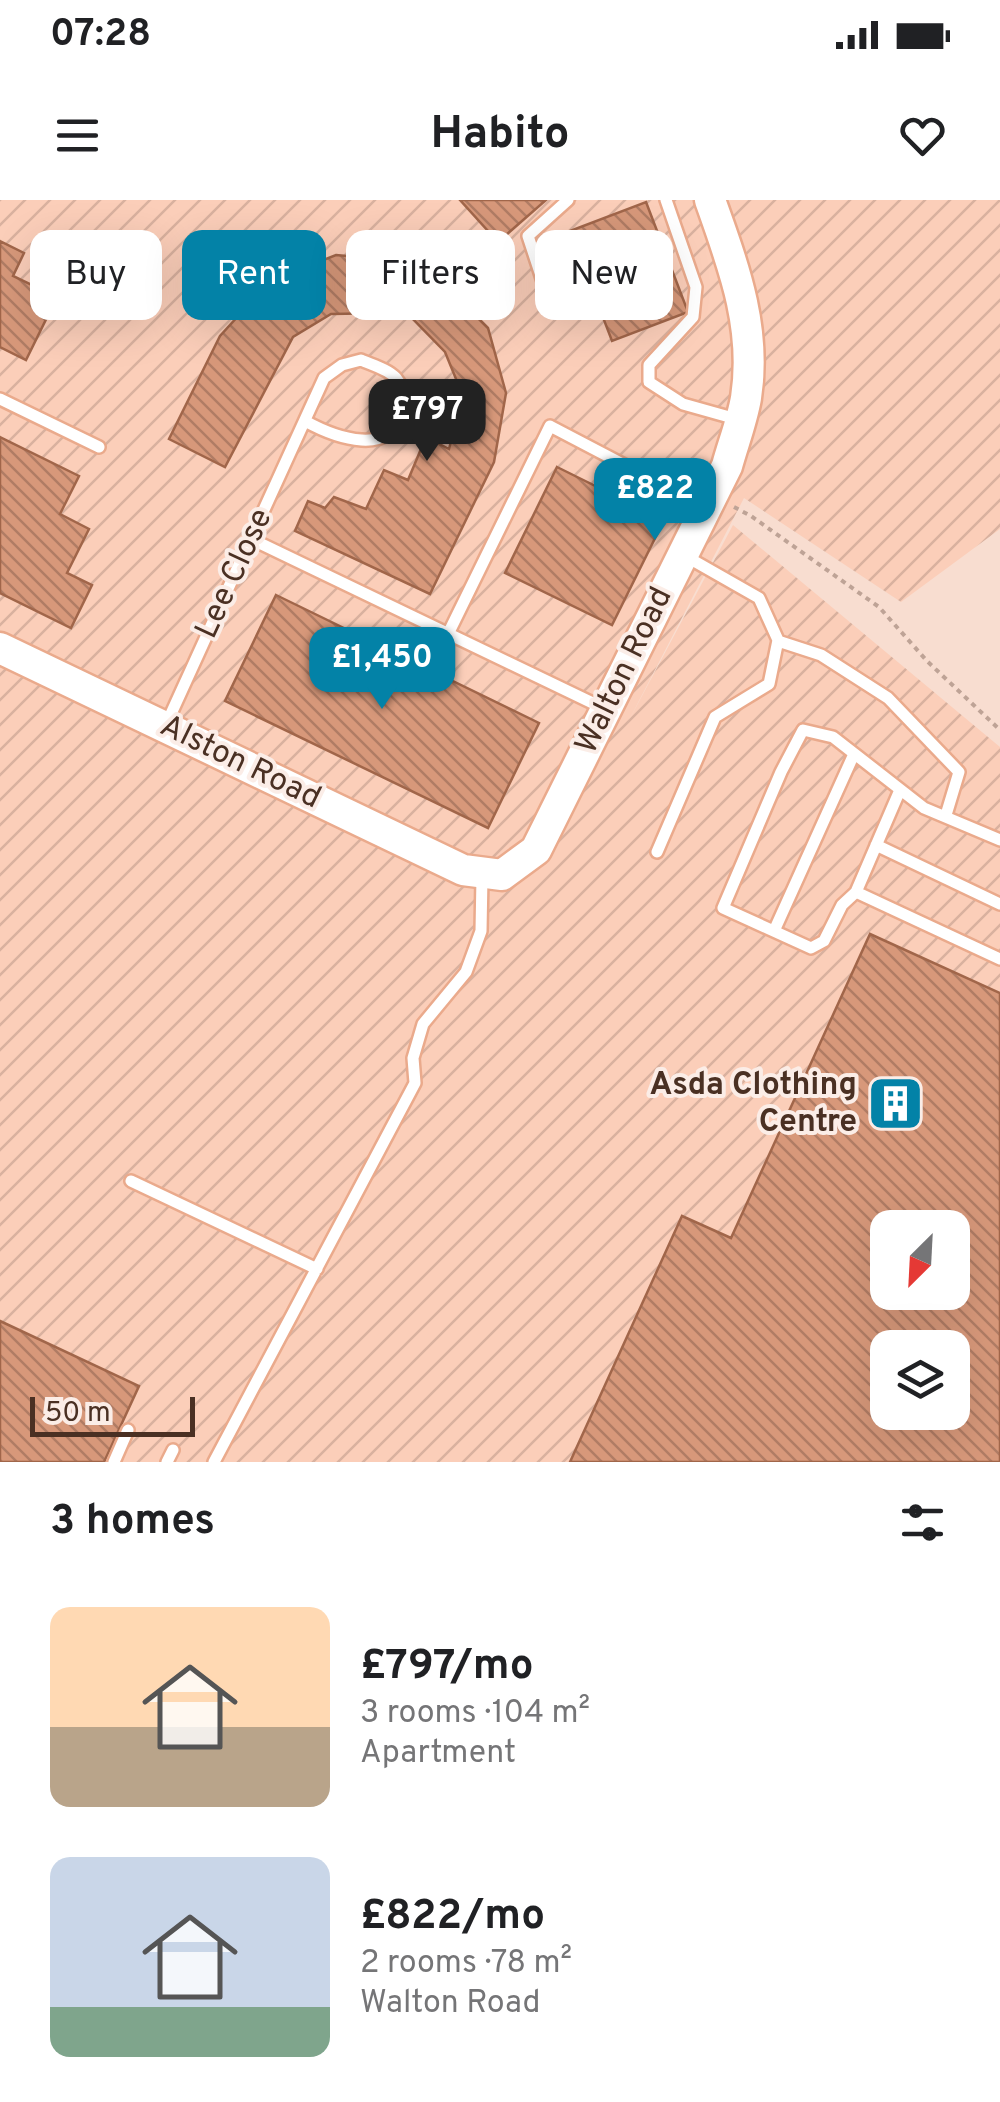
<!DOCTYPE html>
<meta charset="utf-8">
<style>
body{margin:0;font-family:Overpass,sans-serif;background:#f6f6f6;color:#202124;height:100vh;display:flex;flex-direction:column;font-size:38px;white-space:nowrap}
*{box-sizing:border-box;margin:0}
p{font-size:32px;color:#757577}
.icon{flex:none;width:55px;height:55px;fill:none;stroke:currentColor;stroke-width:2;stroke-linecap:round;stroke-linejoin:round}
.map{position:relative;height:1262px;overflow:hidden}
.details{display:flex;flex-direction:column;background:#fff;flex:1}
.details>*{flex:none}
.guide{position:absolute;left:30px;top:30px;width:940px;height:90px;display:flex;gap:20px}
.needle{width:65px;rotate:204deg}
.buttons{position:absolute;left:870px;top:1010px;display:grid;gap:20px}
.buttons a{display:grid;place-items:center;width:100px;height:100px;border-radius:20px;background:#fff;box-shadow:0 10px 40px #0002;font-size:50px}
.scale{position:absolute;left:30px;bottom:25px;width:165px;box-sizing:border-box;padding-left:10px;border:5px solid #4a3023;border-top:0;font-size:28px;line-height:35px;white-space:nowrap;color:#4a3023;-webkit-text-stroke:8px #fbede7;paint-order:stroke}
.price{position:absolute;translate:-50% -85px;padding:0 22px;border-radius:20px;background:#0382a7;color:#fff;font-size:32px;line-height:65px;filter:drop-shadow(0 2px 5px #0008)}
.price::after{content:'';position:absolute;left:50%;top:60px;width:30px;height:22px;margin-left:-15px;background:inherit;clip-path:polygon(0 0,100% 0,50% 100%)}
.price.on{background:#222;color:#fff}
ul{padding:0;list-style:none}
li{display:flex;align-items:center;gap:30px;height:250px;padding:0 50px}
li span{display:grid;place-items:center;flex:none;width:280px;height:200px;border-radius:20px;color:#555}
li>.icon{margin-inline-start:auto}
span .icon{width:120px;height:120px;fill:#fffc;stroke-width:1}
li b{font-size:42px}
h2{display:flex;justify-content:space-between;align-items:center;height:120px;padding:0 50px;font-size:42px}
.tag{padding:0 35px;border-radius:20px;background:#fff;box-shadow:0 10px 40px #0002;font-size:35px;line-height:90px}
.tag.on{background:#0382a7;color:#fff}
.status{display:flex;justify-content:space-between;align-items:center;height:70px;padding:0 50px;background:#fff;direction:ltr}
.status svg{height:28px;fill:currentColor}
header{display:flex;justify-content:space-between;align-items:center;height:130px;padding:0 50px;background:#fff;font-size:45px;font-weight:700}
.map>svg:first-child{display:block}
</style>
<div class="status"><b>07:28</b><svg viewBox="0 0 49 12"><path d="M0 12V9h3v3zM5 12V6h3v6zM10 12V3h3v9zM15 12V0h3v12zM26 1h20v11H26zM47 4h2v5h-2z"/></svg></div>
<header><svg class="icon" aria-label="menu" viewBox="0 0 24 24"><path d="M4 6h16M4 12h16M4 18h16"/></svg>Habito<svg class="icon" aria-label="heart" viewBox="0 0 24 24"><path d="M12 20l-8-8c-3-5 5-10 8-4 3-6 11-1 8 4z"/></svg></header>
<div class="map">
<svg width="1000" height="1262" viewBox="0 0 1000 1262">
<defs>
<pattern id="industrial-furrows" width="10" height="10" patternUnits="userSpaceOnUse" patternTransform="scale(2.5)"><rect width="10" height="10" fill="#fbceb9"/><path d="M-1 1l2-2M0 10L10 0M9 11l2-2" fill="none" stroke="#d9b19f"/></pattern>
<pattern id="building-back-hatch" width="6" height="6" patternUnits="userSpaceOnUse" patternTransform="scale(2.5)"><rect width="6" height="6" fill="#d7987a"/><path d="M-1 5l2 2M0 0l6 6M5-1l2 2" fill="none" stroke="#b07c64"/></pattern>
</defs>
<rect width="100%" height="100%" fill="#f8ddd0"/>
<!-- industrial -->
<path fill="url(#industrial-furrows)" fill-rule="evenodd" d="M0,0H1000V329L901,402L744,298L627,524L733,325L1000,547V1262H0ZM888,1028H952V1092H888ZM888,1148H952V1212H888Z"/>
<!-- building -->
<path fill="url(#building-back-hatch)" stroke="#a1664a" stroke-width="2.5" fill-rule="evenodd" d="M460,0H546L498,42Z
M646,2L688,112L612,141L570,31Z
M0,41L24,53L13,76L57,97L26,160L0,147Z
M336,55L411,62L388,113L331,114L293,137L225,267L169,239L220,136L270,81Z
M437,77L488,128L506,193L494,262L430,394L295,331L308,301L325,308L334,297L366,309L384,270L408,280L426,237L449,249L463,196L445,152L411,117Z
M0,237L79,276L60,314L89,329L67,373L92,385L71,428L0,393Z
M557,267L664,320L612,425L505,373Z
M276,395L539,523L488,628L225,501Z
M870,734L1000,793V1262H570L682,1016L731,1038ZM888,1028H952V1092H888ZM888,1148H952V1212H888Z
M0,1121L139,1186L104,1262H0Z"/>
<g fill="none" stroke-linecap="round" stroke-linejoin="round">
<defs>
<path id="service" d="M666,0L696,87L693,117L649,165V182L683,204L740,220
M552,109L528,36L568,0
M0,199L99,247
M251,339L603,508
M448,434L550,226L703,306
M778,441L821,455L888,498L959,572L946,615
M165,527L324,178L342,165L361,160C372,165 388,169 396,178C403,186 404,198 403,208C394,260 334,237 305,221
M900,590L856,692L842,705L824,741L811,748L723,708L781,572L803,530L833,537L924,608L1000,640
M876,645L1000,704
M657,652L715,517L769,484L778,440L759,398L687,357
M856,692L1000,759
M774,731L854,554
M131,981L317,1069
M114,1262L128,1230
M167,1262L173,1250
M214,1262L415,883L413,858L423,824L466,772L481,731L482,677"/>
<path id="tertiary" d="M0,448L463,670L502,675L536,650L727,266C733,244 742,221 746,198C757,127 733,65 710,0"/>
</defs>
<!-- service casing -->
<use href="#service" stroke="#eaaa8c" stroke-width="16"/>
<!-- tertiary casing -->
<use href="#tertiary" stroke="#eaaa8c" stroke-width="35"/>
<!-- path -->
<path stroke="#bea396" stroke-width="4" stroke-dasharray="5 5" stroke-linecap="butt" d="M734,307L751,316L879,407L927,461L1000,530"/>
<!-- service -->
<use href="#service" stroke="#fff" stroke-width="11"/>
<!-- tertiary -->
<use href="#tertiary" stroke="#fff" stroke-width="30"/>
</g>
<!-- icons -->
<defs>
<symbol id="building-square" viewBox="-11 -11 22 22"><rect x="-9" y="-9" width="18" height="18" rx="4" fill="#0382a7" stroke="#fbede7"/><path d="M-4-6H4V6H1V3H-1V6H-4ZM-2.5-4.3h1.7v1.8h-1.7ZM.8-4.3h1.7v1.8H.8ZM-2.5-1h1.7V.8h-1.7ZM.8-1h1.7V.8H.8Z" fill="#fff"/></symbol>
</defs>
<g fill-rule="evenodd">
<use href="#building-square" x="864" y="872" width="63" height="63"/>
</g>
<g text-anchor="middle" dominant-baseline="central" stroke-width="8" stroke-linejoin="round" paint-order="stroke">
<!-- street labels -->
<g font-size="32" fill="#4a3023" stroke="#fbede7">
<text transform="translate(235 374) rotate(-65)">Lee Close</text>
<text transform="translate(625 471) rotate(-64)">Walton Road</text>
<text transform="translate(240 563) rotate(26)">Alston Road</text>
</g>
<!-- poi labels -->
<g font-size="32" font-weight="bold" fill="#4a3023" stroke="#fbede7" text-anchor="end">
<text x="857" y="886">Asda Clothing<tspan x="857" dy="37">Centre</tspan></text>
</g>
</g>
</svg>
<div class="buttons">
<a><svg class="needle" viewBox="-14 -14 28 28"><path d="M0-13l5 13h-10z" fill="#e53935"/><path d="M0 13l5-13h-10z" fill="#757577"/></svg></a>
<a><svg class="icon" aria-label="layers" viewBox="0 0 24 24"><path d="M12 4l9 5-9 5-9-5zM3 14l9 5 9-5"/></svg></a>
</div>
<div class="scale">50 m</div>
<b class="price on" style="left:427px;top:264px">£797</b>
<b class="price" style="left:655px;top:343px">£822</b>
<b class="price" style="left:382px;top:512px">£1,450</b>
<div class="guide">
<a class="tag">Buy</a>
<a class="tag on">Rent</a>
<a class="tag">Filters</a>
<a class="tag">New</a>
</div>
</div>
<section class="details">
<h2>3 homes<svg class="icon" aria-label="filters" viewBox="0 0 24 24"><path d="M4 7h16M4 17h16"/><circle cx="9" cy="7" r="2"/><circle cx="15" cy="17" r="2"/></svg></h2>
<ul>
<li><span style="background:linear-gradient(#ffd9b3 60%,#b9a48a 0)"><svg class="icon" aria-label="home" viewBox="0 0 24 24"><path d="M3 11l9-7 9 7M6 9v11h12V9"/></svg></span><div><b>£797/mo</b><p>3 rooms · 104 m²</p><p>Apartment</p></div></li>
<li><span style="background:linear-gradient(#c9d6e8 75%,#7fa58c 0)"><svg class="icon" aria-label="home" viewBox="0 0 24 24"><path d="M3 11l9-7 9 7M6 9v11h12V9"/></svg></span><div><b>£822/mo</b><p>2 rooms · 78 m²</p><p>Walton Road</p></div></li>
</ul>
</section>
